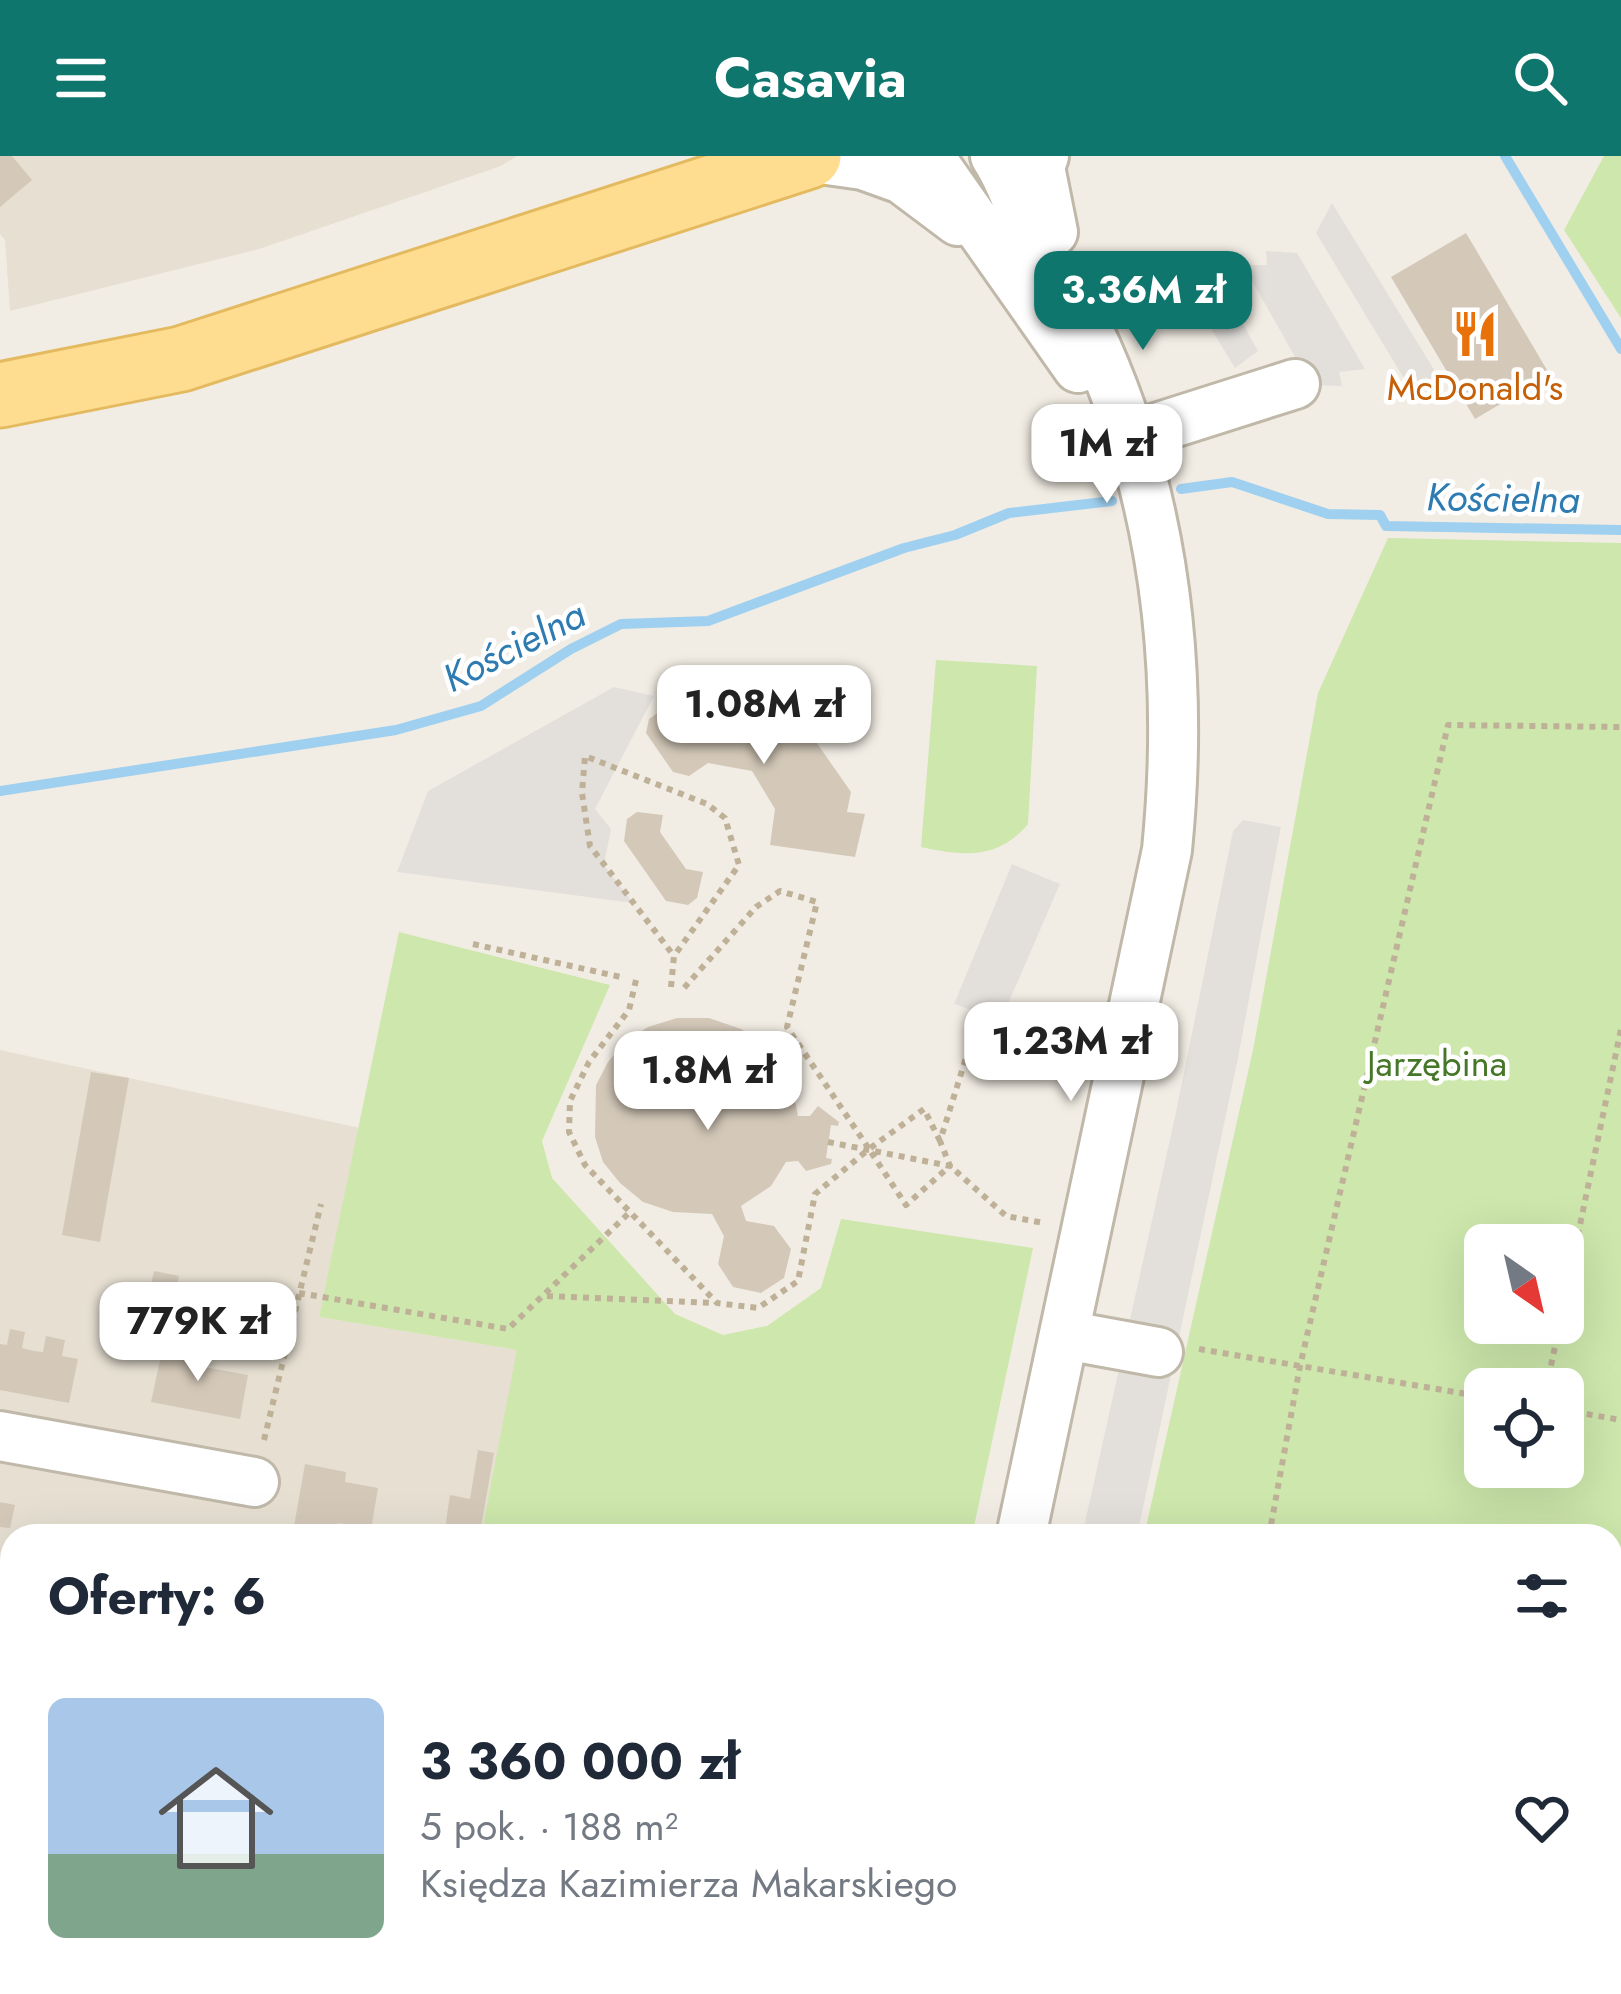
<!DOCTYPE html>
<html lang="pl">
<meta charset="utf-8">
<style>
body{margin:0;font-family:Jost,sans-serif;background:#f6f6f7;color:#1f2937;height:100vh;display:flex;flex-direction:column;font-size:45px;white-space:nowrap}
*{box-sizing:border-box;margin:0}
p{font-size:39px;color:#747a83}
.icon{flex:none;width:66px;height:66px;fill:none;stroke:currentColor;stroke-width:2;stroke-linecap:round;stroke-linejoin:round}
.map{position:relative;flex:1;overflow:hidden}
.details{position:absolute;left:0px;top:1368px;width:1623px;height:471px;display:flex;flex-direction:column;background:#fff;border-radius:36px 36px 0 0;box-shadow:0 12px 48px #0002}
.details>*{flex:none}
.needle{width:78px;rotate:146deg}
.controls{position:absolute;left:1464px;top:1068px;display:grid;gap:24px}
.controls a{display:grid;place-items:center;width:120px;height:120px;border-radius:18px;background:#fff;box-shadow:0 12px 48px #0002;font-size:60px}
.price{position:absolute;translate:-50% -102px;padding:0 27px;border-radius:24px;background:#fff;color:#222;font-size:39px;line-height:78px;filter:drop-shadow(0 3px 6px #0008)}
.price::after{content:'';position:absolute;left:50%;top:72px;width:36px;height:27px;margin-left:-18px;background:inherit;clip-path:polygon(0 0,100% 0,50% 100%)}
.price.on{background:#0f766e;color:#fff}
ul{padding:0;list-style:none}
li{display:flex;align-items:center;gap:36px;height:300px;padding:0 48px}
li+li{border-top:3px solid #e0e1e3}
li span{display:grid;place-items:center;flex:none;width:336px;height:240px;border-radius:18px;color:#555}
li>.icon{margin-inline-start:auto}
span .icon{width:144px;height:144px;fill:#fffc;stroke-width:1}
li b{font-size:51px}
h2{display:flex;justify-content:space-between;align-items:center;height:144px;padding:0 48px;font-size:51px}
header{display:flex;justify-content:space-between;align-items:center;height:156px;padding:0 48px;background:#0f766e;color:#fff;font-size:54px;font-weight:700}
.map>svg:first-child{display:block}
</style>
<header><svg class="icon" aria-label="menu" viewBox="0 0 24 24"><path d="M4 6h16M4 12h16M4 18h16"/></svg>Casavia<svg class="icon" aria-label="search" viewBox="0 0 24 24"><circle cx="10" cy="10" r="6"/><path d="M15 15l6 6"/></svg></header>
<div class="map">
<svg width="1621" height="1838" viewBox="0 0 1621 1838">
<rect width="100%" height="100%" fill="#f2ede4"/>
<!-- residential -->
<path fill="#e6dfd2" d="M0,0H517L501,10L259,93L10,155L5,84L0,78Z
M0,894L360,972L319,1161L518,1194L481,1380H12V1827H633L682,1838H0Z
M1611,1658L1621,1661V1838H943L946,1827H1611Z"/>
<!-- industrial -->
<path fill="#e4dfd9" d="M633,1827H840L837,1838H682Z"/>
<!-- green -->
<path fill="#cde7ac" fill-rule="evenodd" d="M1604,0H1621V162L1564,74Z
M1388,382L1621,387V1661L1611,1658V1380H1144L1253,894L1318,537ZM1485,1089H1563V1167H1485ZM1485,1233H1563V1311H1485Z
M936,504L1037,510L1028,668C998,704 963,700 921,691Z
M399,776L610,829L542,985L552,1022L675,1158L723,1179L767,1170L821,1132L841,1063L1033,1092L972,1380H481L517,1194L319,1161Z"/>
<!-- parking -->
<path fill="#e3e0dc" d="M1332,47L1441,225L1414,239L1316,77Z
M1266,95L1297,97L1365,213L1339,216L1342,230L1311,229L1243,109H1267Z
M1207,104L1258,195L1235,212L1188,135Z
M614,531L654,540L595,653L611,673L604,709L633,747L397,716L428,635Z
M1243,664L1281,671L1238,902L1137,1380H1082L1176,956L1233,675Z
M1012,708L1060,728L1001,864L954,848Z"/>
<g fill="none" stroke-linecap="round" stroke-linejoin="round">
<!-- stream -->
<path stroke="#9fd0f0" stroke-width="10" d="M1505,0L1621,193
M1181,333L1232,326L1328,358L1380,359L1386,370L1621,374
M0,635L396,574L481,550L571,493L621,468L708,465L904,392L955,379L1009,357L1112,345"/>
</g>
<!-- building -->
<path fill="#d4c9b9" d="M0,0H12L32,24L0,51Z
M1466,77L1550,219L1475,263L1391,121Z
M693,532L707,535L711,545L798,560L851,636L847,656L865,658L855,701L770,689L775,653L752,615L708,607L689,620L673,616L646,577L649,563Z
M637,656L663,659L660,676L686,713L703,716L697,742L688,749L666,745L624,685L627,663Z
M677,862H709L741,873L770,893L791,924L798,960H810L818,950L839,966L838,970L831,969L826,1002L832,1003L831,1008L806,1015L798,1005L786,1006L771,1030L741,1050L746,1065L774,1070L791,1093L784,1122L761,1137L733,1131L718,1108L724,1080L712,1058L673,1056L643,1046L620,1027L603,1006L595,981L596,929L608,906L625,886L648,871Z
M91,916L129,922L100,1086L62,1079Z
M154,1115L179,1120L175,1138L150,1133Z
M114,1132L133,1135L128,1164L109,1161Z
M10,1173L25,1176L22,1192L34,1195L43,1196L46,1180L65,1184L62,1200L78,1203L69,1247L0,1234V1188L7,1189Z
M189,1189L208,1192L204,1211L248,1219L240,1263L151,1246L163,1190L188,1195Z
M478,1294L494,1297L481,1371L473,1370L472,1380H444L450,1339L470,1343Z
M305,1308L346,1316L345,1326L378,1332L371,1373L338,1367L336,1377L294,1370Z
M0,1346L15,1349L10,1372L0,1371Z
M1611,1736L1621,1738V1806L1611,1804Z
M704,1827H738L735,1838H702Z
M1034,1827H1080L1118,1838H1031Z
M1308,1827H1363L1360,1838H1306Z"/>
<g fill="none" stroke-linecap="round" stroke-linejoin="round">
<defs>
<path id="minor" d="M929,0L1078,212
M995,0C1014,28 1021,61 1037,91C1056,125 1081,157 1097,193C1167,352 1184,523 1167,694L1021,1380
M1044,0L1040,11L1053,76
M806,1L863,9L902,23L958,65
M1128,281L1295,228
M1065,1179L1158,1196
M0,1280L254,1326
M1611,1681L1621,1684
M1559,1827L1604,1838
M227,1838L230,1827
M918,1838L921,1827
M1189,1838L1192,1827
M1399,1838L1402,1827"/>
<path id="major" d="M0,239L181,203L809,0"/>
</defs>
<!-- minor casing -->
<use href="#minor" stroke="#c0b8a9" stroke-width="54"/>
<!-- major casing -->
<use href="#major" stroke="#e4ba60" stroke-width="69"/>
<!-- path -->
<path stroke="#bfb198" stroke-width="6" stroke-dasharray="6 6" stroke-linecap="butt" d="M473,788L625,822
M636,824L629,854L589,906L570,945L569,976L585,1009L717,1147L758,1152L798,1125L815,1038L869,993L787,871L817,746L780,735L756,751L684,832
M671,831L674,800L739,709L725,662L707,648L585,600L582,637L590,690L674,800
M940,985L924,953L869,993L906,1049L950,1010L940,985L970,889
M828,986L950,1010L1006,1060L1044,1067
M299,1137L508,1173L630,1056
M547,1140L713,1147
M1563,1150L1621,873
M1199,1193L1485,1241
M1546,1233L1560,1167
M1563,1254L1621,1264
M264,1284L321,1048
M1269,1380L1300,1210L1448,569L1621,571
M1611,1495L1621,1497
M841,1827L843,1838"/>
<!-- minor -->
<use href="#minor" stroke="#fff" stroke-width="48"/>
<!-- major -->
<use href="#major" stroke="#ffdd90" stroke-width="63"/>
</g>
<!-- icons -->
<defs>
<symbol id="restaurant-bare" viewBox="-9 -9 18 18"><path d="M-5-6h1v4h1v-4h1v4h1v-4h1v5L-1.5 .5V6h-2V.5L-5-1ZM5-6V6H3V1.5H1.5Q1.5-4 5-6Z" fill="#e8710a" stroke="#fff" stroke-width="2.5" paint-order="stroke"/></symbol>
</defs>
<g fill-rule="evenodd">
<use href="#restaurant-bare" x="1442" y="145" width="66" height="66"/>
</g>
<g text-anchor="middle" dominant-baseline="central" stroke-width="9" stroke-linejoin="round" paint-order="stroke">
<!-- food labels -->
<g font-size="36" fill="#c56008" stroke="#fff">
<text x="1475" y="231">McDonald's</text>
</g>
<!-- park labels -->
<g font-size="36" fill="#467627" stroke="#fff">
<text x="1437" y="907">Jarzębina</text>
</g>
<!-- water labels -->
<g font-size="39" font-style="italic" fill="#2d7bb0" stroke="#fff">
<text transform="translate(1503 342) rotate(1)">Kościelna</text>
<text transform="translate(514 490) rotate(-27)">Kościelna</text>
</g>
</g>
</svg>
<div class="controls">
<a><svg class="needle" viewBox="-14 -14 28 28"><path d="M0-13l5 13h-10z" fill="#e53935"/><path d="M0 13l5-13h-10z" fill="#747a83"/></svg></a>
<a><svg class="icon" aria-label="locate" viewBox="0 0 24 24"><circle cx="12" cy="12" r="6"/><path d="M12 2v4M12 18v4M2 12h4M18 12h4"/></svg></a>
</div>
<b class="price on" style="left:1143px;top:197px">3.36M zł</b>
<b class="price" style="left:1107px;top:350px">1M zł</b>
<b class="price" style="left:764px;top:611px">1.08M zł</b>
<b class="price" style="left:1071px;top:948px">1.23M zł</b>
<b class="price" style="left:708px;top:977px">1.8M zł</b>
<b class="price" style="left:198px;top:1228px">779K zł</b>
<section class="details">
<h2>Oferty: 6<svg class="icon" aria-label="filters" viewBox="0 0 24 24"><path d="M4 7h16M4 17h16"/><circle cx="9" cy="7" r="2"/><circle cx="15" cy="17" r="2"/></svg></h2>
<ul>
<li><span style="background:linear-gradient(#a9c7e8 65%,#7fa58c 0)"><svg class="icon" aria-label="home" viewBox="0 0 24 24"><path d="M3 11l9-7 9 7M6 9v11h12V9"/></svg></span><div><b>3 360 000 zł</b><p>5 pok. · 188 m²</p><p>Księdza Kazimierza Makarskiego</p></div><svg class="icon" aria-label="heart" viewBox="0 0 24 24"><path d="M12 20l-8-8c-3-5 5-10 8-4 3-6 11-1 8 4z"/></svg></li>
</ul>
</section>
</div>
